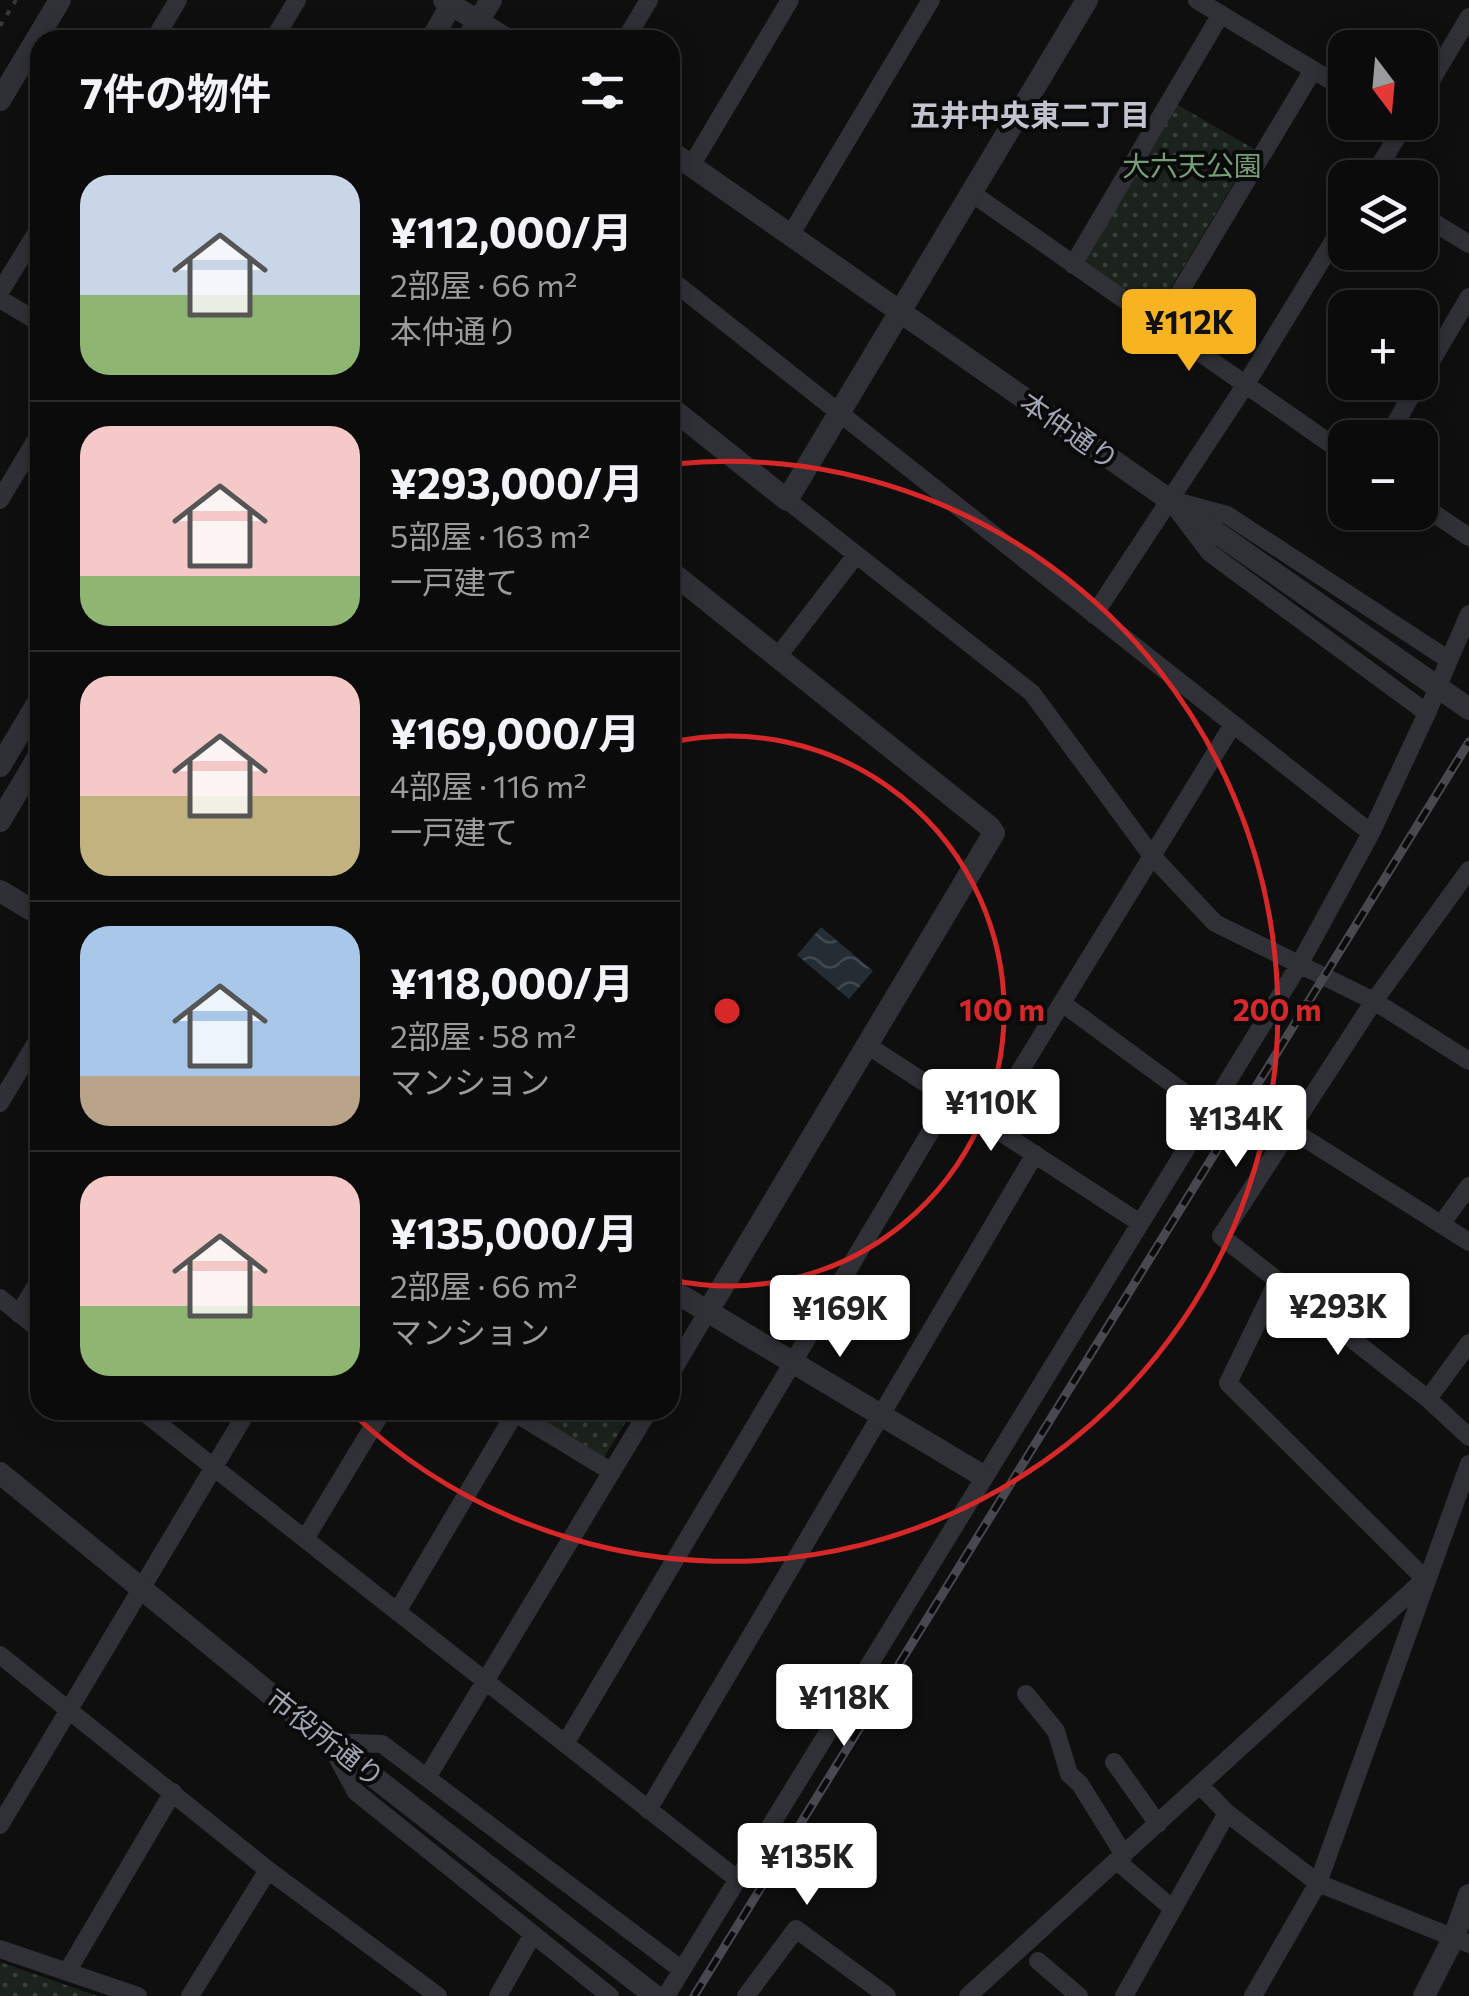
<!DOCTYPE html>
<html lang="ja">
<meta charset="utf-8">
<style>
body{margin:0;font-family:Commissioner,"Noto Sans JP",sans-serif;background:#19191a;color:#f1f3f6;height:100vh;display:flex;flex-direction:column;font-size:38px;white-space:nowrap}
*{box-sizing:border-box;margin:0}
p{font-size:32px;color:#9a9b9d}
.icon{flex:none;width:55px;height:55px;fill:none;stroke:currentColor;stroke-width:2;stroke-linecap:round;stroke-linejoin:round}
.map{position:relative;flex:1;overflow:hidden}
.drawer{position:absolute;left:30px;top:30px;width:650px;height:1390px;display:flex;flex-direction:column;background:#0b0b0c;border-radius:30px;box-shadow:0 5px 25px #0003,0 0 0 2px #2b2b2d}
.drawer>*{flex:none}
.needle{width:65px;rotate:164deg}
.buttons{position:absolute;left:1328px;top:30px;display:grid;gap:20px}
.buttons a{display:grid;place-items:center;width:110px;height:110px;border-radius:20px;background:#0b0b0c;box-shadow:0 5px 25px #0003,0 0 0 2px #2b2b2d;font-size:50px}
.price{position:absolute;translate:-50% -85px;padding:0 22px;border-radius:10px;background:#fff;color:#222;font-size:32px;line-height:65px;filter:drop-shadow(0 2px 5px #0008)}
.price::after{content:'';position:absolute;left:50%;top:60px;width:30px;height:22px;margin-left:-15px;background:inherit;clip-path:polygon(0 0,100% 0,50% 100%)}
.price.active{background:#f8b320;color:#111}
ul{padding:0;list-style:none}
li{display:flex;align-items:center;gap:30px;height:250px;padding:0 50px}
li+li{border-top:2px solid #2b2b2d}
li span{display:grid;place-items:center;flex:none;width:280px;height:200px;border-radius:30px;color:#555}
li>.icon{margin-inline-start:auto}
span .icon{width:120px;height:120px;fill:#fffc;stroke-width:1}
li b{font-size:42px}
h2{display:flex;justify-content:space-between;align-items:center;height:120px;padding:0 50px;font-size:42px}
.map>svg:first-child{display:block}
</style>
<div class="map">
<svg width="1469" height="1996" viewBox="0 0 1469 1996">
<defs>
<pattern id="park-dots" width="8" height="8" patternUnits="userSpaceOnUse" patternTransform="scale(2.5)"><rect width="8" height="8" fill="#1b231c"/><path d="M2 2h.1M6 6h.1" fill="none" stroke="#39403b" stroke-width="1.8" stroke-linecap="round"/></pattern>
<pattern id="water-waves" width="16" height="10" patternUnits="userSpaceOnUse" patternTransform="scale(2.5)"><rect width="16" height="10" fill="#252d34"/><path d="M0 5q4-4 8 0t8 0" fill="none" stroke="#41484f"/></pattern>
</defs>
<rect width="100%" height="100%" fill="#0f0f10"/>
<!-- park -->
<path fill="url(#park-dots)" d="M1176,104L1254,149L1157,311L1085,263Z
M521,1410H633L603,1459Z
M0,1962L97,1996H0Z"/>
<!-- water -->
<path fill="url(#water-waves)" d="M821,927L873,971L849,999L797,955Z"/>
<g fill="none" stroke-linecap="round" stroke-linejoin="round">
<!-- path -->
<path stroke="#36383d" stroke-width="4" stroke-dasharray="5 8" stroke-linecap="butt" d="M0,26L16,0"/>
<!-- minor -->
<path stroke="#303136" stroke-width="18" d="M1197,0L1345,89
M154,40L178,0
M273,40L297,0
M625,40L649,0
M1420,99L1469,17
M691,166L790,0
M1372,178L1406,122
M973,194L1345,454
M1420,214L1469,244
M791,234L931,0
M1073,265L1221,14
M670,279L1371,833
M0,292L40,227
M0,299L40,323
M1160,325L1313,70
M1420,380L1469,297
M1387,438L1419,382
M0,500L40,433
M787,500L1032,693L1152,856L1215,923L1374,1001L1469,1061
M1179,502L1227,515L1449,660L1469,614
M1420,504L1469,537
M1094,615L1246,384L1345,222
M779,655L856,555
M1469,870L1374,1001L1221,1236L1428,1399L1469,1437
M1062,1003L1209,1111
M867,1045L1140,1223
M0,1103L40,1036
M988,1123L1232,726
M1290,1129L1469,1242
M1442,1223L1469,1186
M0,1298L40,1330
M19,1314L40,1279
M670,1375L708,1311
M1428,1399L1469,1343
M141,1410L737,1879
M510,1410L612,1472
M305,1539L383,1410
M397,1612L515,1413
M0,1655L268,1870L438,1996
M1026,1694L1056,1731L1069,1774L1080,1784L1124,1855
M565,1744L950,1099
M1114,1762L1158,1824
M428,1776L649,1410
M1200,1785L1227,1813L1318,1883L1469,1944
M648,1810L1035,1154
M0,1825L248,1410
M1117,1861L1173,1909
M0,1949L138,1996
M1038,1961L1079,1996
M67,1972L173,1792
M190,1996L268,1870
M498,1996L533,1934
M610,1996L356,1792L329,1742L382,1744L682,1970
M666,1996L1299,965L1371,833L1427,713L1210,553L1178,511
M746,1996L796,1929L887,1996
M968,1996L1425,1579L1228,1383L1278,1280
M1124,1996L1227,1813
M1253,1996L1318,1883L1469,1464"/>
<!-- tertiary -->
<path stroke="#303136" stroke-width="22" d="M444,0L508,40
M431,40L454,0
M467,40L491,0
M0,100L60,0
M670,151L1469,709
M670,407L787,500L1087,0
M670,571L990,827L994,833L708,1311
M0,766L40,699
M0,821L40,754
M0,891L40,915
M670,1289L983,1476
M0,1473L329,1742L655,1996
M1424,1996L1454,1937L1469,1895"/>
<defs>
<path id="rail" d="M694,1996L1469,742"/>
</defs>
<!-- rail casing -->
<use href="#rail" stroke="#47494f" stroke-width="9"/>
<!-- rail -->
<use href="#rail" stroke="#0a0a0b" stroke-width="5" stroke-dasharray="15" stroke-linecap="butt"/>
<!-- minor-bridge -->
<path stroke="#303136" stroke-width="18" d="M1427,713L1449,660"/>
</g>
<!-- distance rings -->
<g fill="none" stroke="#d62828" stroke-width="5">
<path d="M672 742A275 275 0 1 1 672 1280"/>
<path d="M674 464A550 550 0 1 1 352 1413"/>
</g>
<g text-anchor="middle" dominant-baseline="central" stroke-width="8" stroke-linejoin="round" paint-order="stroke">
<!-- park labels -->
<g font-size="28" fill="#759e79" stroke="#0a0a0b">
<text x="1192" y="165">大六天公園</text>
</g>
<!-- street labels -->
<g font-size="28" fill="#9fa5b2" stroke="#0a0a0b">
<text transform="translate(1070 430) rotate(35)">本仲通り</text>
<text transform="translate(326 1737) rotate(38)">市役所通り</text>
</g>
<!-- neighbourhood labels -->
<g font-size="30" font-weight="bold" fill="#c1c4ce" stroke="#0a0a0b">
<text x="1030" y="113">五井中央東二丁目</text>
</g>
</g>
<circle cx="727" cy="1011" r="15" fill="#d62828" stroke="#0a0a0b" stroke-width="5"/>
<g font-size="30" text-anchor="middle" font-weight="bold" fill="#d62828" stroke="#0a0a0b" stroke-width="8" stroke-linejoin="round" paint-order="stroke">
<text x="1002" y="1021">100 m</text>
<text x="1277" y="1021">200 m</text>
</g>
</svg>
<div class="buttons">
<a><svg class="needle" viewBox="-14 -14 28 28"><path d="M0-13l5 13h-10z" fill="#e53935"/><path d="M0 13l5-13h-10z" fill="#9a9b9d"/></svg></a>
<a><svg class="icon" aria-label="layers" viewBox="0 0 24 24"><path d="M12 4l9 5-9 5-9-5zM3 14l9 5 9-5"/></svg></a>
<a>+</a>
<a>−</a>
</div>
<b class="price active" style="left:1189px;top:374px">¥112K</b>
<b class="price" style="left:991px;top:1154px">¥110K</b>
<b class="price" style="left:1236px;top:1170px">¥134K</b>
<b class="price" style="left:1338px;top:1358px">¥293K</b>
<b class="price" style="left:840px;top:1360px">¥169K</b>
<b class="price" style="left:844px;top:1749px">¥118K</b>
<b class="price" style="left:807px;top:1908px">¥135K</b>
<section class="drawer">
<h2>7件の物件<svg class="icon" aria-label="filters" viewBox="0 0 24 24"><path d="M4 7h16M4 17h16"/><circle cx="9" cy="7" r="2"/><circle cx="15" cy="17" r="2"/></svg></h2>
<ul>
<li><span style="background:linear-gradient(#c9d6e8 60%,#8fb573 0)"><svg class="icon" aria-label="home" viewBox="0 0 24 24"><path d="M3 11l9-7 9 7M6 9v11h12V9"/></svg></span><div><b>¥112,000/月</b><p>2部屋 · 66 m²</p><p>本仲通り</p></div></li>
<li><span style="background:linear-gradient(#f6c9c9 75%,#8fb573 0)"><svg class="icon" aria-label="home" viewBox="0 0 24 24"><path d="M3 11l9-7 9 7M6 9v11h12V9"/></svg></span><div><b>¥293,000/月</b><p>5部屋 · 163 m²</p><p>一戸建て</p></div></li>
<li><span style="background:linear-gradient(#f6c9c9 60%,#c2b280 0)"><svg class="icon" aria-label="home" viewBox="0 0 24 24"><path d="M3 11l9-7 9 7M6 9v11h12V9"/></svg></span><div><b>¥169,000/月</b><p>4部屋 · 116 m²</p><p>一戸建て</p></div></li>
<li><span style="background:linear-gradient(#a9c7e8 75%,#b9a48a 0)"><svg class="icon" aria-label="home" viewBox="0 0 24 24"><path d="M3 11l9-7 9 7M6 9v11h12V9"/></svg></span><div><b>¥118,000/月</b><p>2部屋 · 58 m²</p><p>マンション</p></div></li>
<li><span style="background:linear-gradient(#f6c9c9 65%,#8fb573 0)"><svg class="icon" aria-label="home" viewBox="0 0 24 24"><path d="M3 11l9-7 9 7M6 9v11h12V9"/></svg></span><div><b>¥135,000/月</b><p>2部屋 · 66 m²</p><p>マンション</p></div></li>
</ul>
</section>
</div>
